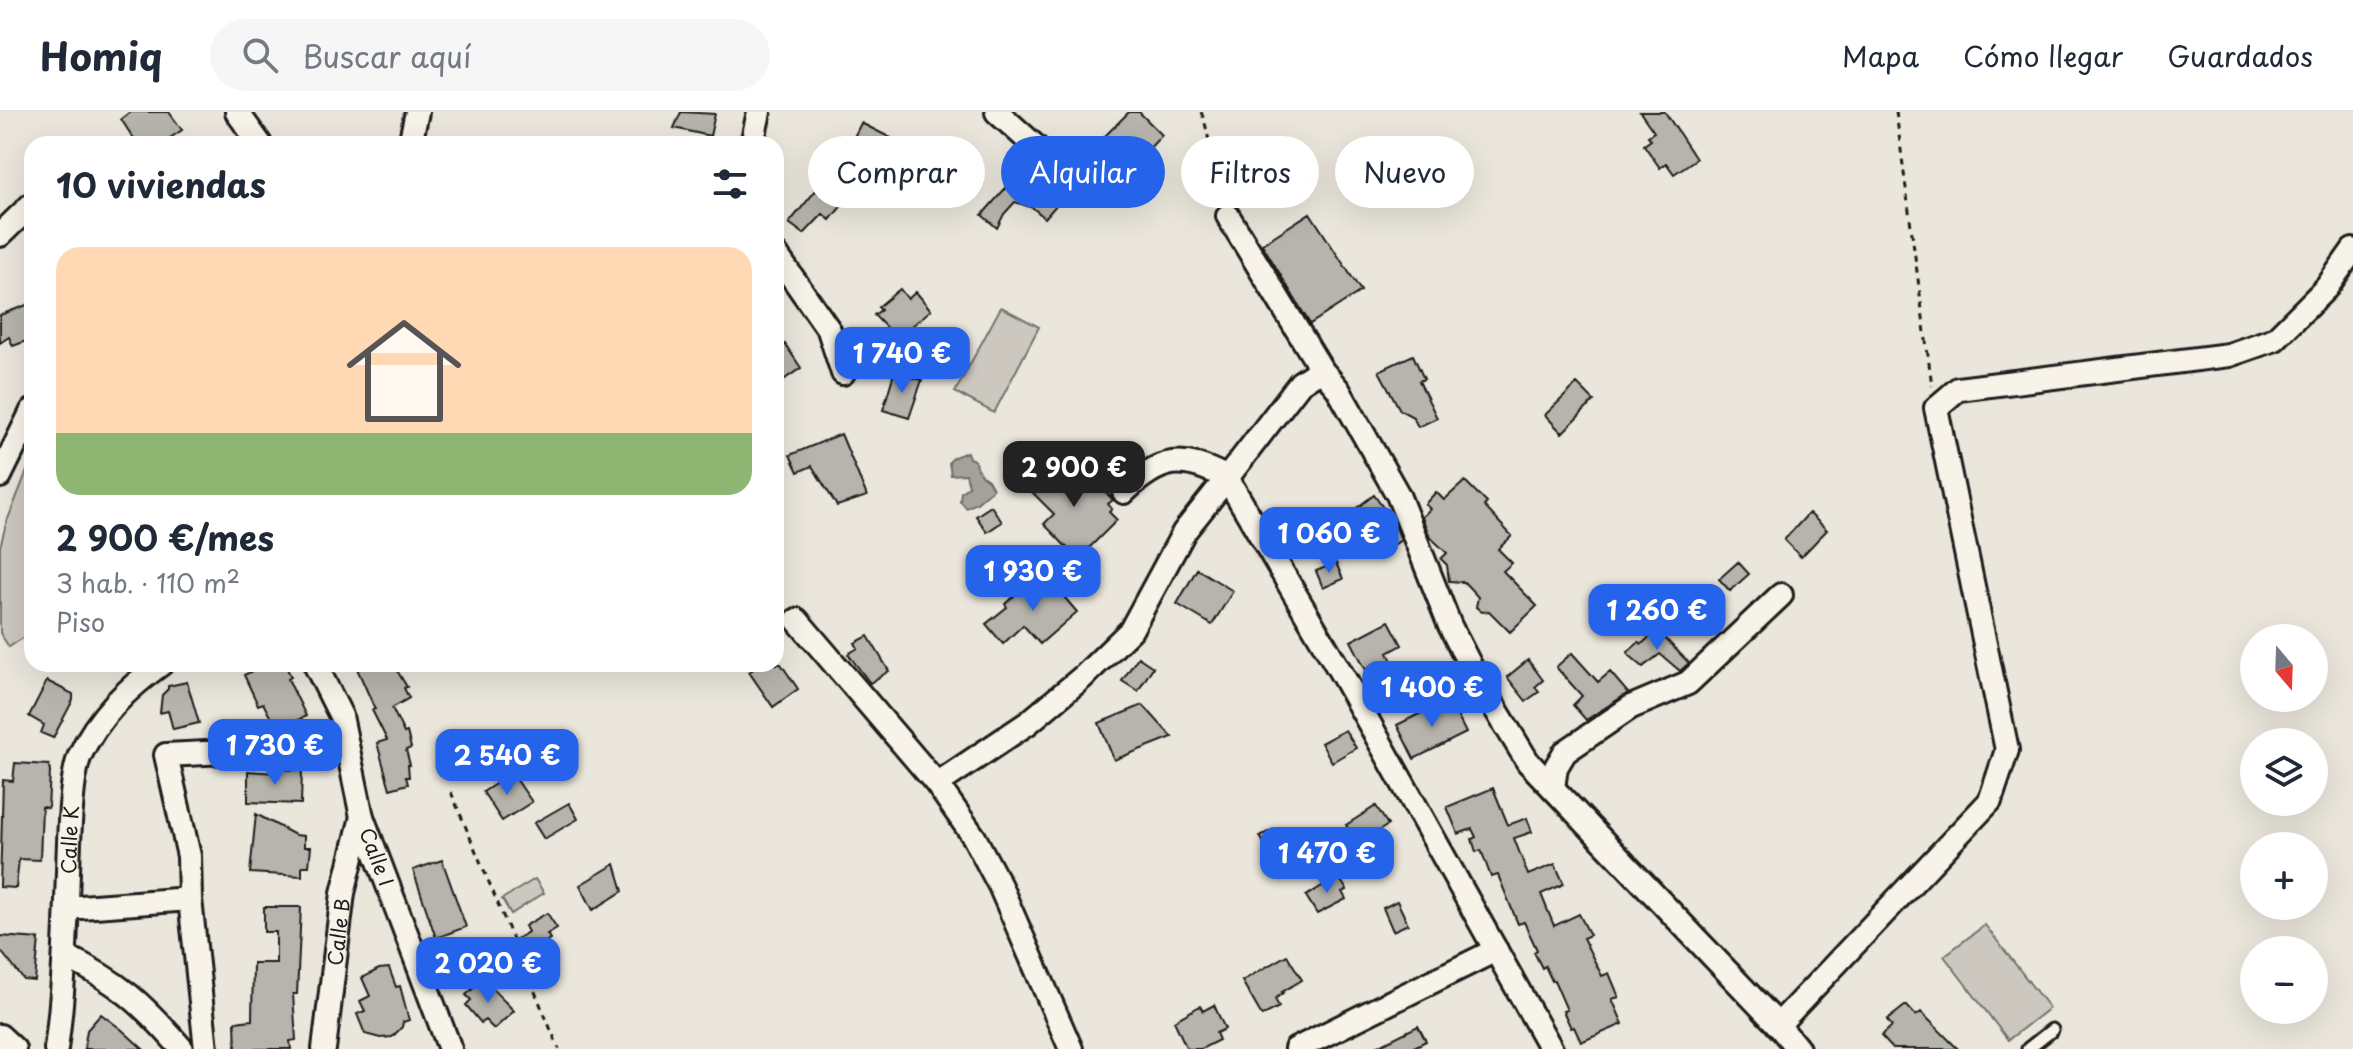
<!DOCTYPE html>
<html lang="es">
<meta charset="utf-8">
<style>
body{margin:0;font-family:"Playpen Sans",sans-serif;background:#f6f6f7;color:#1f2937;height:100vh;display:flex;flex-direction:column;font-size:30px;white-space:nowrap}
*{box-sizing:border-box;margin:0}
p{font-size:26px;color:#747a83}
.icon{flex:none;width:44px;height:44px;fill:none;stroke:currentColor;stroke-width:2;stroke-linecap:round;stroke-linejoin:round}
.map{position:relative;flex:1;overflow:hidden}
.sheet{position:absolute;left:24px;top:24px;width:760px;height:536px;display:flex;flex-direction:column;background:#fff;border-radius:24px;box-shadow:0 8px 32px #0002}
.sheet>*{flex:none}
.banner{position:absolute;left:808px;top:24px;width:760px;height:72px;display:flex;gap:16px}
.needle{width:52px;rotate:161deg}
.fabs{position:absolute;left:2240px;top:512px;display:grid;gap:16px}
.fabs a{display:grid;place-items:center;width:88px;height:88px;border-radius:50%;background:#fff;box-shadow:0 8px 32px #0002;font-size:40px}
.price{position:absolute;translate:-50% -68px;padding:0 18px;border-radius:16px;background:#2563eb;color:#fff;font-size:26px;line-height:52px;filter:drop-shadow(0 2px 4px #0008)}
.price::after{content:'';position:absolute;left:50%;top:48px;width:24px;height:18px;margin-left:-12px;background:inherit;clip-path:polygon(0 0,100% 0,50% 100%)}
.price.current{background:#222;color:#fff}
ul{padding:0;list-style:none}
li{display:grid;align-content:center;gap:16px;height:424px;padding:0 32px}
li+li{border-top:2px solid #e0e1e3}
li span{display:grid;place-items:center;height:248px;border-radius:24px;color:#555}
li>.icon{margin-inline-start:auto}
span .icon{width:144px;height:144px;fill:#fffc;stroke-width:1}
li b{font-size:34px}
h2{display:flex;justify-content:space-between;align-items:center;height:96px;padding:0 32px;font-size:34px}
.pill{padding:0 28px;border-radius:36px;background:#fff;box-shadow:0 8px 32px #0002;font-size:28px;line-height:72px}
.pill.current{background:#2563eb;color:#fff}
header{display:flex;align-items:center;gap:48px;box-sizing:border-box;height:112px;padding:0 40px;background:#fff;border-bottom:2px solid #e0e1e3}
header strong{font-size:38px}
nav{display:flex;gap:44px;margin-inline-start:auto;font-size:28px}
.search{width:560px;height:72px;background:#f6f6f7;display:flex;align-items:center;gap:20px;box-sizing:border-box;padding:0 28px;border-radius:44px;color:#747a83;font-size:30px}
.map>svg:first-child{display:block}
</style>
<header>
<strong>Homiq</strong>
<div class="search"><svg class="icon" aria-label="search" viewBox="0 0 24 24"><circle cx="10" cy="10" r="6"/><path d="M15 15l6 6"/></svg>Buscar aquí</div>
<nav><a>Mapa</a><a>Cómo llegar</a><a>Guardados</a></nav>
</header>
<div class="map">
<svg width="2353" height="937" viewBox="0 0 2353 937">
<rect width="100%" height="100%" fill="#eae6dc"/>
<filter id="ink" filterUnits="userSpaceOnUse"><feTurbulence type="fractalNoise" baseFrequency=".0125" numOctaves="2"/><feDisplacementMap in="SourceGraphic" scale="16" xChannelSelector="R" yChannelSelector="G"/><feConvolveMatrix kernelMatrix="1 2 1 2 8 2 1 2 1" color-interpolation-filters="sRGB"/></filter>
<g filter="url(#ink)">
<!-- green -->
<path fill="#ccc8c0" stroke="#74726e" stroke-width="2" d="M1001,195L1039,215L994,301L955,280Z
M32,346V520L9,535L0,521V435L6,412Z
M535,767L544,781L511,802L502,787Z
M1985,813L2049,896L2008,928L1944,844Z"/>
<!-- water -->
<path fill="#a3a19a" stroke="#6d6c68" stroke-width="2" d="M967,340L969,346L974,348L981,363L988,368L993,377L977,391L966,396L960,389L961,380L969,374L966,362L951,363L949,350L954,345Z"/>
<!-- building -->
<path fill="#b6b4ac" stroke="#1c1c1c" stroke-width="2" d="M130,0H169L182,18L161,32H137L121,7Z
M681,0L715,2L710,24L674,16Z
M1129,0H1139L1162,23L1145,41L1135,30L1114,50L1097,32Z
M1640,0H1665L1696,47L1674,62L1666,51L1660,56L1644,33L1651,28L1648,24L1654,20Z
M861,11L891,26L880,48L850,33Z
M958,32L979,50L975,55L976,61L970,60L964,68L947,52L952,46L950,42Z
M844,65L857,75L830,108L823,102L804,122L789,111L816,78L827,86Z
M1009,72L1042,78L1058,91L1045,106L1033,96L1015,90L1004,102L997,116L982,103Z
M1310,101L1361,179L1310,212L1262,132Z
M900,177L908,187L916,180L931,198L897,227L874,203L881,198L878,195Z
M32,191V227L13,234L9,225L0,231V203Z
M785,232L801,256L776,273V242Z
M1413,243L1424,267L1419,269L1437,306L1418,315L1413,305L1400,298L1379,259Z
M894,261L922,268L909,306L883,298Z
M1577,272L1594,289L1562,321L1545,303Z
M841,322L867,384L837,394L812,354L798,360L790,343Z
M1054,351L1076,374L1088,361L1113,388L1108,392L1112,397L1109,400L1117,408L1078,447L1044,412L1054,402L1028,376Z
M1465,369L1487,391L1484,394L1512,424L1498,437L1512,451L1503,459L1537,494L1510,520L1489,499L1482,500L1476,495L1478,485L1464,470L1449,469L1447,453L1441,447L1447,441L1430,425L1422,405L1430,397L1425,392L1436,380L1444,388Z
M1374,383L1387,401L1390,400L1401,428L1389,436L1370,411L1358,420L1346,404Z
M991,394L1002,410L987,420L976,404Z
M1809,401L1827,418L1801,445L1784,428Z
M1738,450L1749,462L1730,479L1719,467Z
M1336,451L1343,467L1323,476L1316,459Z
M1197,457L1233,479L1212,513L1177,492Z
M1047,465L1077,500L1040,532L1023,513L1003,532L986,512L1007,495L1005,492L1025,474L1029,479Z
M1389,509L1402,533L1388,541L1394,553L1370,566L1351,529Z
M1657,518L1689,551L1680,559L1660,542L1643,555L1629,543L1628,540L1639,530L1642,532Z
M868,524L889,559L870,571L848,542L858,536L855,531Z
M1572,541L1598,570L1610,560L1628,581L1586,608L1573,593L1582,584L1556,555Z
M1138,545L1153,555L1138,579L1122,569Z
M1528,548L1543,568L1535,575L1539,580L1526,589L1507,565Z
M268,552H285L291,565L288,567L306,604L277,618L263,591L258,593L244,563Z
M355,552H393L407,575L404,576L409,586L392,596L404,621L407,620L411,636L406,638L410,653H408L409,665H406L408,672L390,677L377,631L387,628L372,598L375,597Z
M761,552H781L798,577L773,595L749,560Z
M47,569L73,582V588L53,626L41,621L44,613L29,604Z
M187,570L199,611L173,617L168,599L160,601L162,583L168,577V574Z
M1449,587L1466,621L1414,647L1397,613Z
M1143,593L1172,625L1114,648L1099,611Z
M1345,618L1356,636L1332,650L1321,631Z
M15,651L49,653L50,660L48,696L42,695L40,748L19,747L16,776L0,775L3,668L13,669Z
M275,657L302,658L301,692L248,690V659L275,661Z
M512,661L532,690L502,709L483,680Z
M1493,676L1508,713L1527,706L1532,720L1514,726L1528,763L1555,752L1564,772L1541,782L1554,814L1579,802L1590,823L1583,826L1602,864L1609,861L1619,885L1612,887L1623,912L1581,930L1574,915L1571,916L1563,899L1567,898L1554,868L1552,869L1545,854L1542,856L1534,840L1537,838L1524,810L1518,812L1498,763L1491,765L1481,738L1476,740L1472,727L1476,725L1472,717L1458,722L1447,695Z
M569,691L578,707L544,727L534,711Z
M1376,694L1388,713L1359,732L1346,713Z
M256,702L295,723L304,724V735H311L309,754H302V764L250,761Z
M1274,717L1288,744L1274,751L1260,724Z
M442,748L466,815L436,826L413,758Z
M615,752L623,779L593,798L580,773Z
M1338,764L1347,778L1342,780L1346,787L1317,802L1306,784Z
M1397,789L1408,812L1393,819L1383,796Z
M264,795H301L297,882H293L296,928L290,929L291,937H236L235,910L252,908L253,851H276V820H264Z
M547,801L557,816L547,822L550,827L525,842L516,827L528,820L525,814Z
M0,824L39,827L35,869L24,868L0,838Z
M1287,843L1302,868L1282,880L1283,881L1275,887L1279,895L1262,904L1242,869Z
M389,856L396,875L400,874L409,908L403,910L402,915L392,925L380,926L365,922L357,902L365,899L360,889L370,884L362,866L379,857Z
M483,867L514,899L494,917L485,908L481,911L466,893L471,888L466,883Z
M1214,893L1225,917L1216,921L1219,928L1201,937H1187L1174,909L1200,894L1203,899Z
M1906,893L1916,904L1921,900L1958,937H1893L1881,924L1892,914L1887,908Z
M101,902L121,917L143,937H84L87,918Z
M1418,914L1426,929L1410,937H1372Z"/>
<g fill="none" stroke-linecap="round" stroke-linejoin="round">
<defs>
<path id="lane" d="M2028,937L2052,918"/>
<g id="street">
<path d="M237,0L260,32"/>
<path d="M997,0L1036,35"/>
<path d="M410,32L417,0"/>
<path d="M752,32L759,0"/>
<path d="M1228,104L1321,257"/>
<path d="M0,123L32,92"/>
<path d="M776,142L829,218L843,261"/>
<path d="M0,364L32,299"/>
<path d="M1124,380C1161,345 1182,342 1227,366L1300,271L1321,257L1338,277L1398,383L1450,514L1475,563L1528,650L1778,913"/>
<path d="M797,508L937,672"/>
<path id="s1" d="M315,552L341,604L362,705L450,937"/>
<path d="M1553,676L1556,655L1565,640L1631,595L1688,571L1781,483"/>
<path d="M67,796L190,787"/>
<path d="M65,844C119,870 143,892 182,937"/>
<path d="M0,924L14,937"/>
<path id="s2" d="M56,937C64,878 66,819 68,759C69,730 70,667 80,643C98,604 128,576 161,552"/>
<path d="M206,937L190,787L189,744L166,643L347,634"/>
<path id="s3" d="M324,937L343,781L362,705"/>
<path d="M1071,937L1000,774L974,725L937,672L1028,611L1084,564L1131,518L1184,420L1227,366L1344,566L1551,937"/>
<path d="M1296,937L1496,838"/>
<path d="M1798,937L1778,913L1990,689L2007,638L1936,296L1958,277L2229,243L2275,227L2327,175L2353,138"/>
</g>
</defs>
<!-- lane casing -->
<use href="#lane" stroke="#1c1c1c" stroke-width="17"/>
<!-- street casing -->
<use href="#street" stroke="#1c1c1c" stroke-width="28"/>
<!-- path -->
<path stroke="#1c1c1c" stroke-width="3" stroke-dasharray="6 6" stroke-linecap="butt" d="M1201,0C1209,19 1209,38 1216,57C1219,68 1230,74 1232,84
M1896,0L1932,274
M451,680L559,937"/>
<!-- lane -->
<use href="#lane" stroke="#f7f3e8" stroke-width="11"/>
<!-- street -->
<use href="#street" stroke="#f7f3e8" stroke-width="22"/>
</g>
</g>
<g text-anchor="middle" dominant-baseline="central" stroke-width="8" stroke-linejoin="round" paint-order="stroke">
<!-- street labels -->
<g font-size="20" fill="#1c1c1c" stroke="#f7f3e8">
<text stroke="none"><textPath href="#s2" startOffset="210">Calle K</textPath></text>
<text stroke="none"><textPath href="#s1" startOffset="204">Calle I</textPath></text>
<text stroke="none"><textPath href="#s3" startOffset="118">Calle B</textPath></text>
</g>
</g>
</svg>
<div class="fabs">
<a><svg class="needle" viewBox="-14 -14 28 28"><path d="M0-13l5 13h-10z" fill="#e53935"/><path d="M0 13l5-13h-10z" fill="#747a83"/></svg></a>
<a><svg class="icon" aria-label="layers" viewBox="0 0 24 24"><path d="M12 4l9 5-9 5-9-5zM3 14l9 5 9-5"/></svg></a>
<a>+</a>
<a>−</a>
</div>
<b class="price" style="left:902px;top:283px">1 740 €</b>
<b class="price current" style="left:1074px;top:397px">2 900 €</b>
<b class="price" style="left:1329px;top:463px">1 060 €</b>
<b class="price" style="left:1033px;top:501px">1 930 €</b>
<b class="price" style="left:1657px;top:540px">1 260 €</b>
<b class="price" style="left:1432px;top:617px">1 400 €</b>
<b class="price" style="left:275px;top:675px">1 730 €</b>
<b class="price" style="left:507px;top:685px">2 540 €</b>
<b class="price" style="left:1327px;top:783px">1 470 €</b>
<b class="price" style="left:488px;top:893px">2 020 €</b>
<div class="banner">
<a class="pill">Comprar</a>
<a class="pill current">Alquilar</a>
<a class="pill">Filtros</a>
<a class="pill">Nuevo</a>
</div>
<section class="sheet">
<h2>10 viviendas<svg class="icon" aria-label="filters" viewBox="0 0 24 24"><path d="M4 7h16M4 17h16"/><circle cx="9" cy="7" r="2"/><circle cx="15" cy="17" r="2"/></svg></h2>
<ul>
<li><span style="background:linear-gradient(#ffd9b3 75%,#8fb573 0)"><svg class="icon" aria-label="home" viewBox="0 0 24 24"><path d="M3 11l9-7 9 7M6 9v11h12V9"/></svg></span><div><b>2 900 €/mes</b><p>3 hab. · 110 m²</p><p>Piso</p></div></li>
</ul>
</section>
</div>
